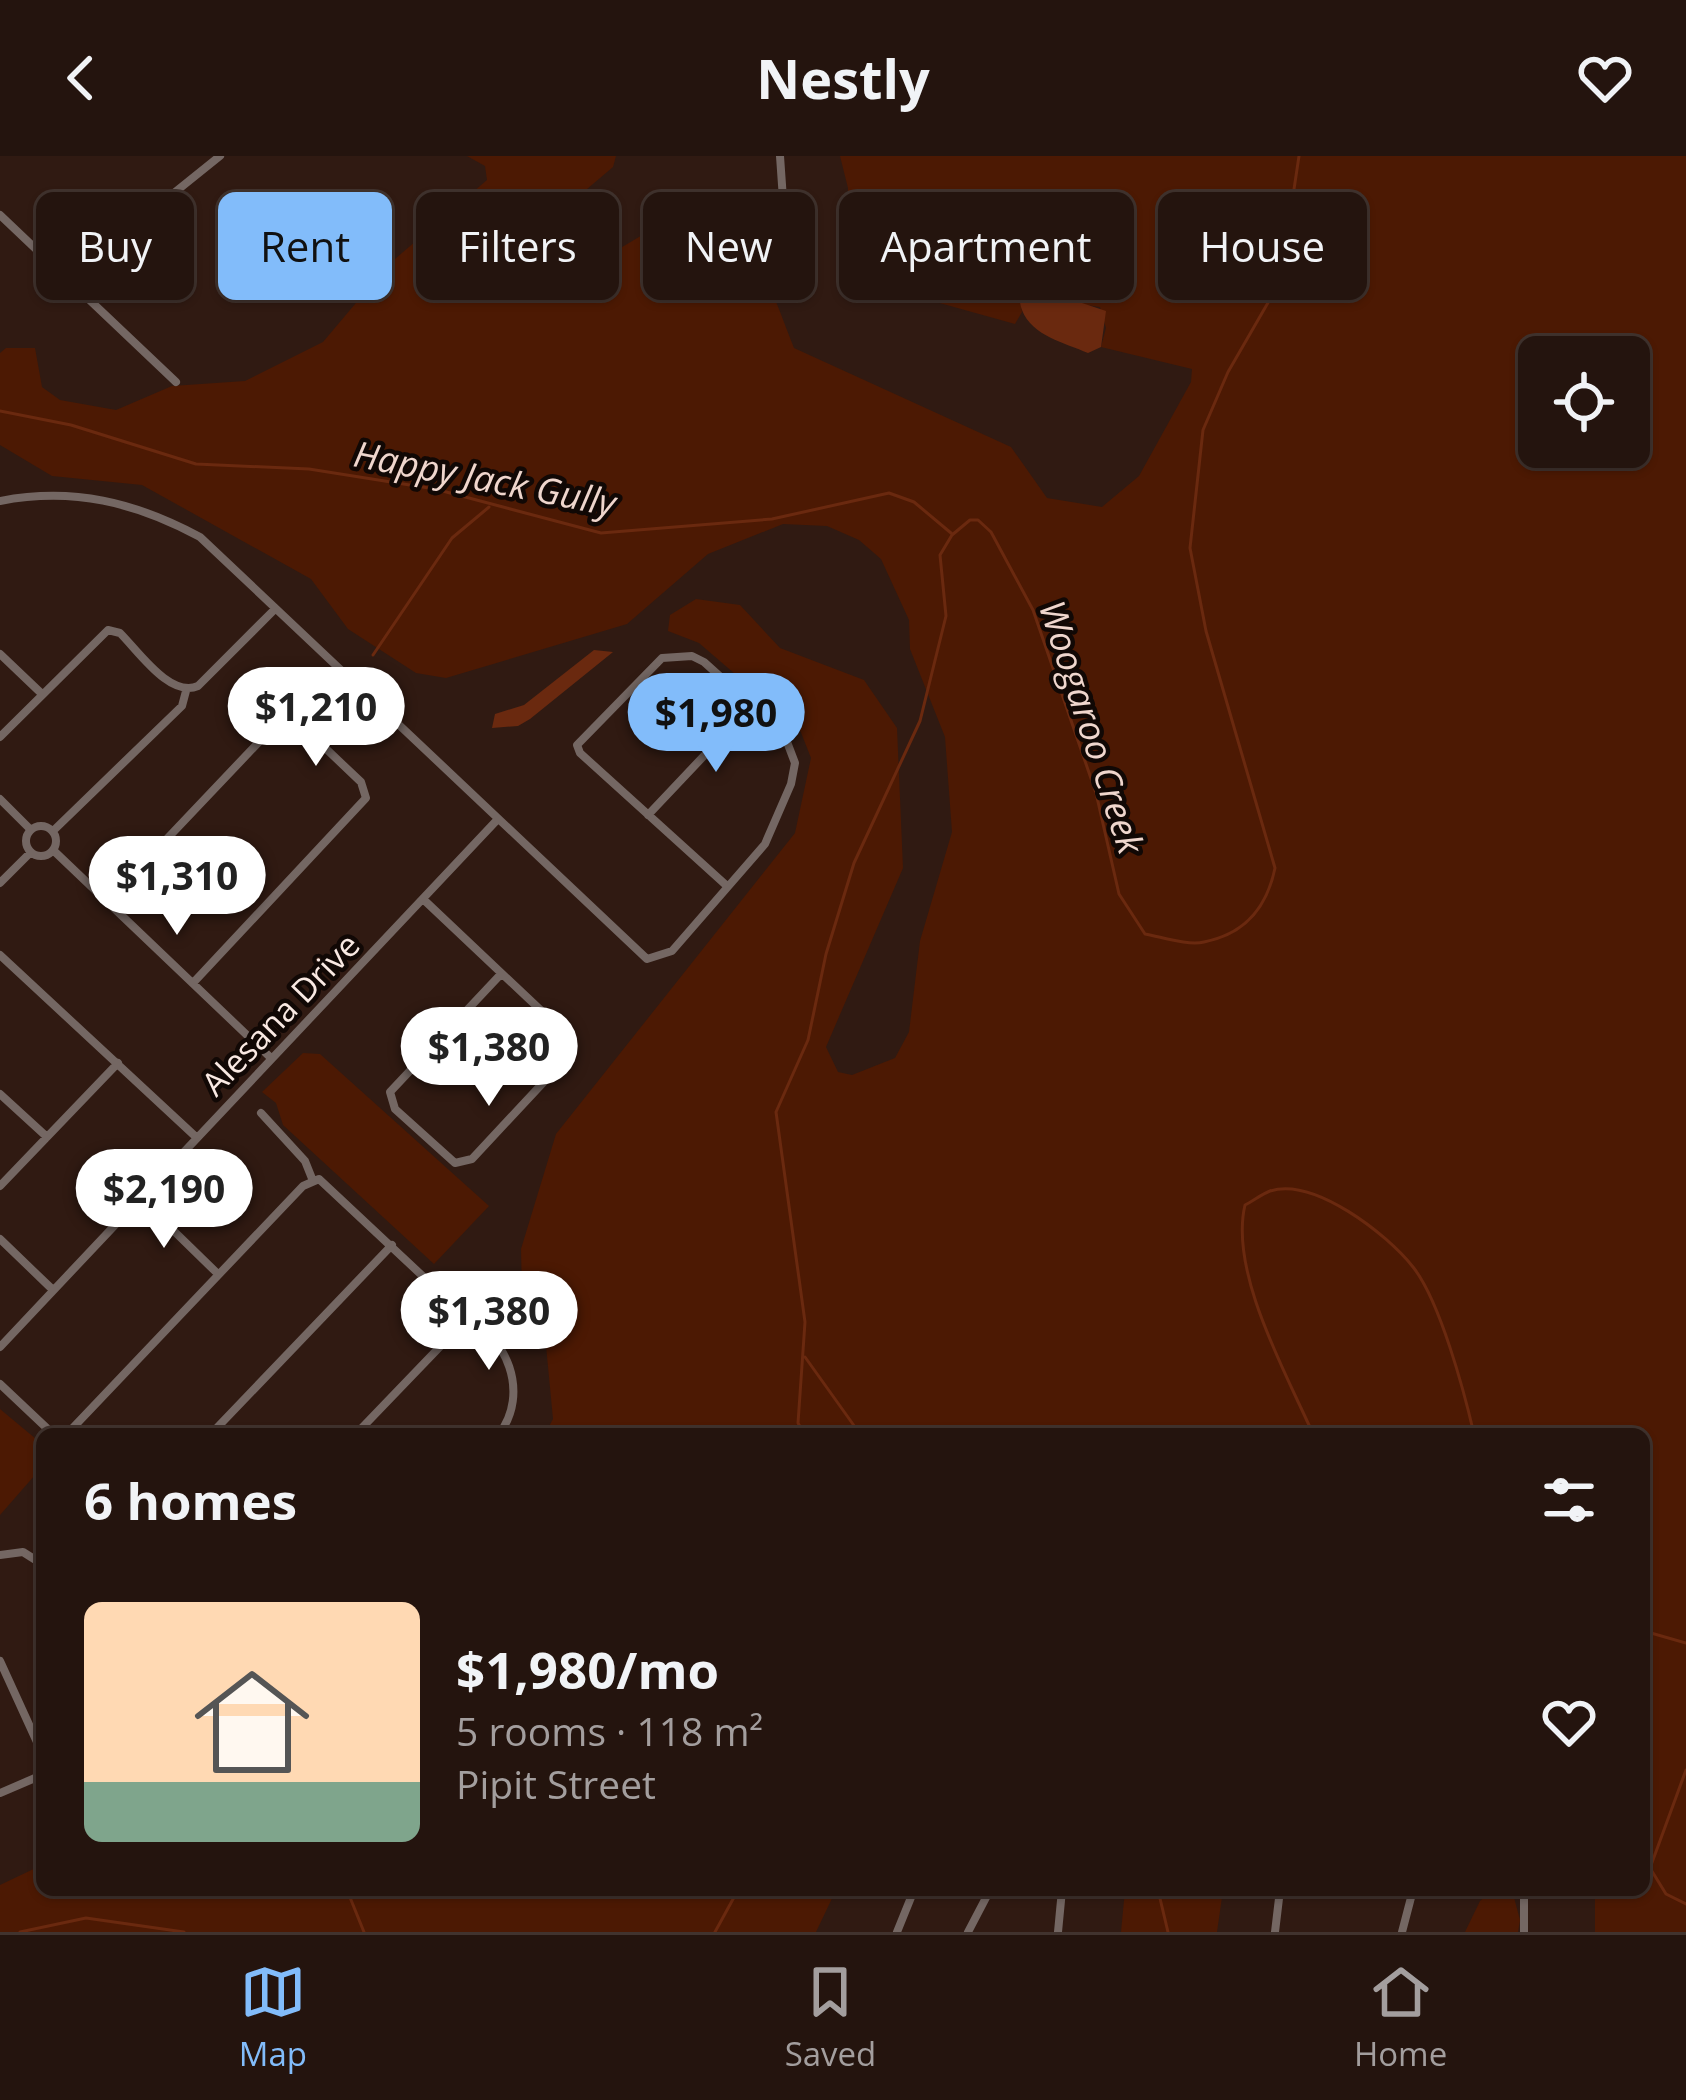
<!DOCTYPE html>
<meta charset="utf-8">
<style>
body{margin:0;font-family:"Open Sans",sans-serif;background:#30211c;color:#f1f3f6;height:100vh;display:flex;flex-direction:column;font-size:45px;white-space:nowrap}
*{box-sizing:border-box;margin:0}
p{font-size:39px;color:#a39e9e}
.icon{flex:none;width:66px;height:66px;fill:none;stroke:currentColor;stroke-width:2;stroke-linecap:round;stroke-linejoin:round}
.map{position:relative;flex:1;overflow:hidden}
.details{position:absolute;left:36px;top:1272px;width:1614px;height:468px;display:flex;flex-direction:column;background:#24140e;border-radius:18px;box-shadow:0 3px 9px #0004,0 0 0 3px #41332e}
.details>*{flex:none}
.guide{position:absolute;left:36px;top:36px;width:1614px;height:108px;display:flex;gap:24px}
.tools{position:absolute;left:1518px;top:180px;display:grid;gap:24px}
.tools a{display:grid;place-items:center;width:132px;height:132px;border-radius:18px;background:#24140e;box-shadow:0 3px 9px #0004,0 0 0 3px #41332e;font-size:60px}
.price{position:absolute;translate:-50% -102px;padding:0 27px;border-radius:42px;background:#fff;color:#222;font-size:39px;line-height:78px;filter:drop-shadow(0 3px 6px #0008)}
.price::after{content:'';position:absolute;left:50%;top:72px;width:36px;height:27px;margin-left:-18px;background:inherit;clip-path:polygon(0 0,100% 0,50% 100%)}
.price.selected{background:#82bcfa;color:#111}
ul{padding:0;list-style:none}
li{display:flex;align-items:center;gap:36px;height:300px;padding:0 48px}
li+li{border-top:3px solid #41332e}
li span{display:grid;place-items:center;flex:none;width:336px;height:240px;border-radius:18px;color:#555}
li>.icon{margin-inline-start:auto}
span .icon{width:144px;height:144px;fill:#fffc;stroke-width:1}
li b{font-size:51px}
h2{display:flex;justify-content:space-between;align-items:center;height:144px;padding:0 48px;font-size:51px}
.pill{padding:0 42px;border-radius:18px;background:#24140e;box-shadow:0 3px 9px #0004,0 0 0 3px #41332e;font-size:42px;line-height:108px}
.pill.selected{background:#82bcfa;color:#111}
header{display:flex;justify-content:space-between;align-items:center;height:156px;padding:0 48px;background:#24140e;font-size:54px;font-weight:700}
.dock{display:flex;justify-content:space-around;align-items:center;height:168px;border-top:3px solid #41332e;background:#24140e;font-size:33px;color:#a39e9e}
.dock a{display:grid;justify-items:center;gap:6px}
.dock .selected{color:#82bcfa}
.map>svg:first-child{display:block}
</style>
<header><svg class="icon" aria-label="back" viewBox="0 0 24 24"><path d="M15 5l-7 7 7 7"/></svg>Nestly<svg class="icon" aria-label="heart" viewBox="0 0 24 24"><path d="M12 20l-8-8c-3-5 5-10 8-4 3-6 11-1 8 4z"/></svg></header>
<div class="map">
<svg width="1686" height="1776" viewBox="0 0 1686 1776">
<rect width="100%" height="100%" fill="#301a12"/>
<!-- green -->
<path fill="#4c1903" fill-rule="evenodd" d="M467,0H616L613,11L554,61V102L592,109L696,47C751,62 775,145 794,192L1011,291L1047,342L1102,351L1139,320L1191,226L1192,213L1101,191L1106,172L1100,151L1051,144L1042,123L1016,121L1022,156L1015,168L875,129L848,91V32L840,0H1686V1776H1595V1734H1644V1278H545L553,1263L545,1179L522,1137L521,1093L556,978L795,677L811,602L800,574L699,487L668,475L670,459L696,443L740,449L780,492L864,524L897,572L903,712L826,891L838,916L852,919L895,902L909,876L920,785L952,676L945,581L910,493L909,464L881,403L859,384L827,370L783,368L708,398L627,468L446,522L416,517L348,473L311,423L142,329L52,320L0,289V197L6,192H35L42,231L60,244L116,254L172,230L245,225L323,186L388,109L487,24L485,10ZM1539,201H1629V291H1539Z
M303,897L320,898L489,1050L434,1108L283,969L276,947L262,936Z
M0,1253L42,1288V1311L0,1359Z
M42,1709V1734H836L816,1776H0V1729Z
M1125,1734H1223L1217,1776H1121Z
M1493,1734H1512L1520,1764L1518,1776H1465L1480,1745Z"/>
<!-- water -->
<path fill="#6a290f" d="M1021,116L1042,123L1052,144L1079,146L1106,155L1101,191L1088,197C1065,187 1032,180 1022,154C1018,144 1021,136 1016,125Z
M594,494L613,496L530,563L518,570L492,572L495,558L524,549Z"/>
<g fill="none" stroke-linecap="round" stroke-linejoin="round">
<!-- stream -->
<path stroke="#6a290f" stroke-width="3" d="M0,255L71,269L196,308L309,313L435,333L601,377L772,363L889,337L914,346L951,377
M373,499L452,382L489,351
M805,1201L860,1278
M804,1278L798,1267L805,1166L776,956L808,884L826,798L854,707L920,565L946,460L940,399L952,379L970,364H978L991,376L1033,454L1096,637L1119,738L1145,778C1162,781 1188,790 1204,786C1246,778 1267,751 1275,712L1206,475L1190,392L1203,274L1228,216L1280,126L1299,0
M1313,1278C1286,1217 1229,1116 1245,1049C1253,1045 1262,1038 1270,1035C1314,1021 1387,1078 1413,1111C1440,1145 1464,1235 1474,1278
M1644,1475L1686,1487
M1686,1614L1650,1712L1666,1738L1686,1748
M347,1734L364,1776
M1158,1734L1168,1776
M20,1776L86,1762L184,1776
M715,1776L738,1734"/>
<!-- street -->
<path stroke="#746763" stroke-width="8" d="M780,0L785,72
M0,59L176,226
M67,123L220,0
M0,345C73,331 135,346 200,381L647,803L672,795L765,688L791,628L795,607L784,578L704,506L692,500L662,502L577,589L580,597L727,730
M0,498L42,538
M0,581L108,474L120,477C139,496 170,542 198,530L275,453
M0,643L30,673
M648,659L752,549
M26 685a15 15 0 1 1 30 0a15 15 0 1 1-30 0Z
M53,675L182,550L186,535
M53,694L271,902
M0,727L31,696
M423,743L566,878L571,888L568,900L472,1003L455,1007L395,953L390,936L501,818
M107,746L275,569L289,563L301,569L361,626L366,642L193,827
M0,799L196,981
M0,938L47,981
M261,957L305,1005L313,1025
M0,1030L118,907
M139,1041L218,1118
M0,1083L52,1133
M461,1161C508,1178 530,1238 499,1278
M0,1191L497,664
M0,1228L53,1278
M67,1278L303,1030L319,1023L460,1155L456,1174L356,1278
M211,1278L392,1089
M0,1399L23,1396L42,1408
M0,1505L42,1597
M0,1637L42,1619
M897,1776L914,1734
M968,1776L990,1734
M1058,1776L1062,1734
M1275,1776L1280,1734
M1402,1776L1413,1734
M1524,1776V1740"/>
</g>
<g text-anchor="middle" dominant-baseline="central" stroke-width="9" stroke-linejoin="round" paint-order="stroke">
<!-- street labels -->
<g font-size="33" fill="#f9e9e3" stroke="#110805">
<text transform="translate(280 858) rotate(-46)">Alesana Drive</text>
</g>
<!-- water labels -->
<g font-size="36" font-style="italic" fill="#efd6cd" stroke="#110805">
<text transform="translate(485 322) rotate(11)">Happy Jack Gully</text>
<text transform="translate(1092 571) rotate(72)">Woogaroo Creek</text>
</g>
</g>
</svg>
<div class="tools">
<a><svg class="icon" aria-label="locate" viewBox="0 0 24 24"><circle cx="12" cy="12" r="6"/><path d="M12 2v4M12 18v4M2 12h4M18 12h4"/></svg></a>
</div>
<b class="price" style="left:316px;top:613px">$1,210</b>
<b class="price selected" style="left:716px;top:619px">$1,980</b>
<b class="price" style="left:177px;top:782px">$1,310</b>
<b class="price" style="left:489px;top:953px">$1,380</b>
<b class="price" style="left:164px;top:1095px">$2,190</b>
<b class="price" style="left:489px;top:1217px">$1,380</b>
<div class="guide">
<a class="pill">Buy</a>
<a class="pill selected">Rent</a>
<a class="pill">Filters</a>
<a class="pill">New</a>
<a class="pill">Apartment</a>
<a class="pill">House</a>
</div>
<section class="details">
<h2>6 homes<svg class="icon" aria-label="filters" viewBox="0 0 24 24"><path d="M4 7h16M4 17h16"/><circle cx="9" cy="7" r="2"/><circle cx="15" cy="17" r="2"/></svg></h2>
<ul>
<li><span style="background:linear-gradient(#ffd9b3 75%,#7fa58c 0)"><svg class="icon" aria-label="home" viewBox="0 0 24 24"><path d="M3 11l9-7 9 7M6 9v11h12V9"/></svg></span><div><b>$1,980/mo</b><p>5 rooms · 118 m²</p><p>Pipit Street</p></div><svg class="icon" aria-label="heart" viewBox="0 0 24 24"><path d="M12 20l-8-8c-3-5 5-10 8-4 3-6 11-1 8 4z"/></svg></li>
</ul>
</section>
</div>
<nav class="dock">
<a class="selected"><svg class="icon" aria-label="map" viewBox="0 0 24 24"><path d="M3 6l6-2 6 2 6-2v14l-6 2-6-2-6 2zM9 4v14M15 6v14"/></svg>Map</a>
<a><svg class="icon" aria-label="saved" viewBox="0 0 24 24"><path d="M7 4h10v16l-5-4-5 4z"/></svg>Saved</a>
<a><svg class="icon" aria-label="home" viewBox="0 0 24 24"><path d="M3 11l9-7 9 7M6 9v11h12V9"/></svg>Home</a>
</nav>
